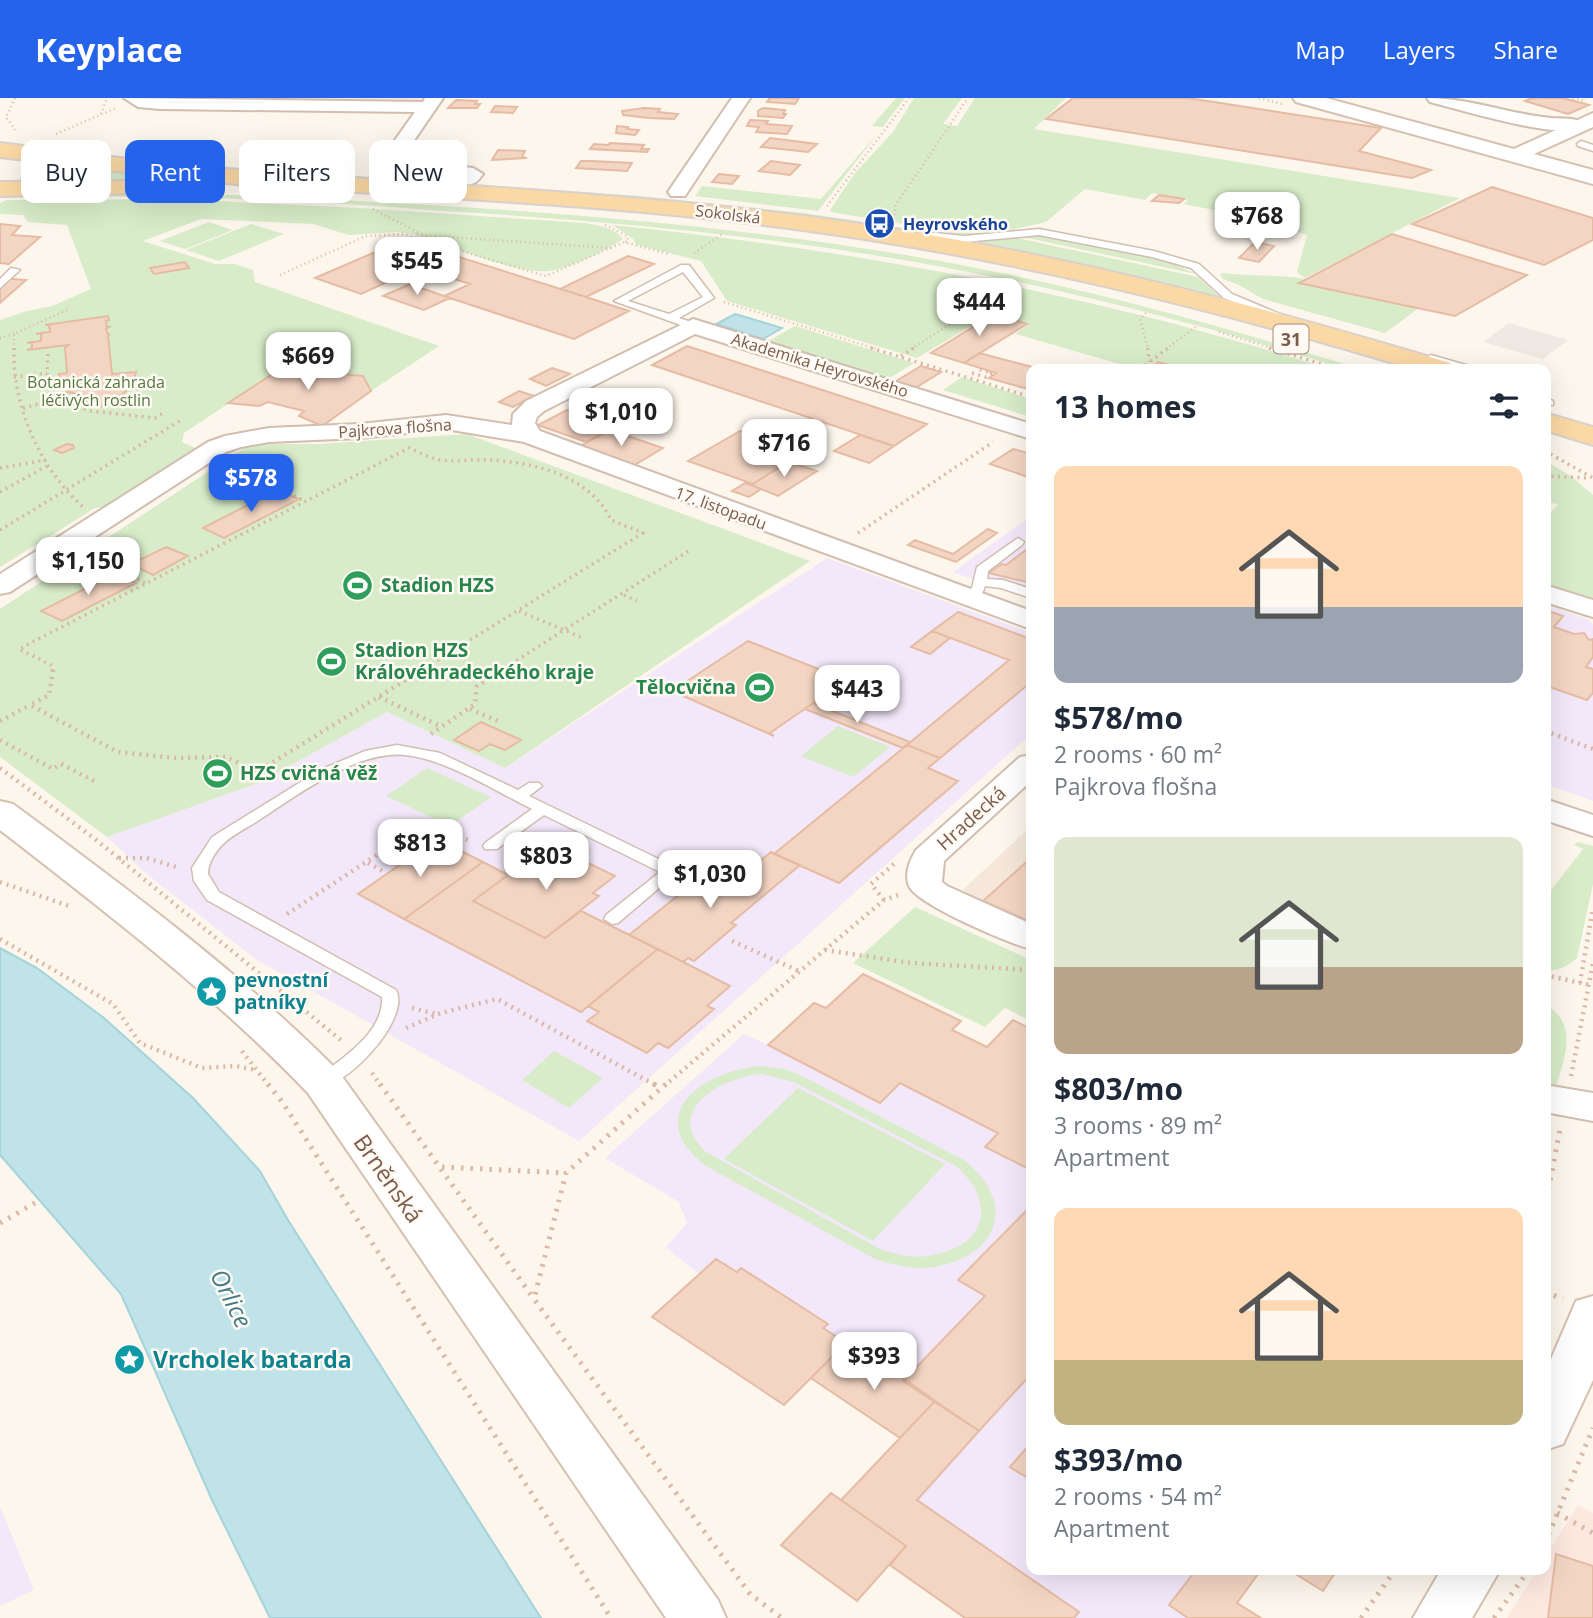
<!DOCTYPE html>
<meta charset="utf-8">
<style>
body{margin:0;font-family:"Open Sans",sans-serif;background:#f6f6f7;color:#1f2937;height:100vh;display:flex;flex-direction:column;font-size:26px;white-space:nowrap}
*{box-sizing:border-box;margin:0}
p{font-size:23px;color:#747a83}
.icon{flex:none;width:38px;height:38px;fill:none;stroke:currentColor;stroke-width:2;stroke-linecap:round;stroke-linejoin:round}
.map{position:relative;flex:1;overflow:hidden}
.details{position:absolute;left:1026px;top:266px;width:525px;height:1211px;display:flex;flex-direction:column;background:#fff;border-radius:14px;box-shadow:0 7px 28px #0002}
.details>*{flex:none}
.banner{position:absolute;left:21px;top:42px;width:665px;height:63px;display:flex;gap:14px}
.price{position:absolute;translate:-50% -60px;padding:0 16px;border-radius:14px;background:#fff;color:#222;font-size:23px;line-height:46px;filter:drop-shadow(0 2px 4px #0008)}
.price::after{content:'';position:absolute;left:50%;top:42px;width:21px;height:16px;margin-left:-10px;background:inherit;clip-path:polygon(0 0,100% 0,50% 100%)}
.price.active{background:#2563eb;color:#fff}
ul{padding:0;list-style:none}
li{display:grid;align-content:center;gap:14px;height:371px;padding:0 28px}
li span{display:grid;place-items:center;height:217px;border-radius:14px;color:#555}
li>.icon{margin-inline-start:auto}
span .icon{width:126px;height:126px;fill:#fffc;stroke-width:1}
li b{font-size:30px}
h2{display:flex;justify-content:space-between;align-items:center;height:84px;padding:0 28px;font-size:30px}
.pill{padding:0 24px;border-radius:14px;background:#fff;box-shadow:0 7px 28px #0002;font-size:24px;line-height:63px}
.pill.active{background:#2563eb;color:#fff}
header{display:flex;align-items:center;gap:42px;box-sizing:border-box;height:98px;padding:0 35px;background:#2563eb;color:#fff}
header strong{font-size:33px}
nav{display:flex;gap:38px;margin-inline-start:auto;font-size:24px}
.map>svg:first-child{display:block}
</style>
<header>
<strong>Keyplace</strong>
<nav><a>Map</a><a>Layers</a><a>Share</a></nav>
</header>
<div class="map">
<svg width="1593" height="1520" viewBox="0 0 1593 1520">
<rect width="100%" height="100%" fill="#fdf6ec"/>
<!-- residential -->
<path fill="#f5e8da" d="M144,0H425L410,5Z
M1031,728V834L955,799Z"/>
<!-- commercial -->
<path fill="#fde8e0" d="M1578,1407L1593,1415V1520H1507L1537,1472H1545V1459Z"/>
<!-- industrial -->
<path fill="#efe9e4" d="M1509,225L1568,242L1543,261L1483,244Z"/>
<!-- education -->
<path fill="#f3e8fa" d="M1031,418V502L953,474Z
M827,460L1031,535V636L579,1043L257,862L148,777L107,739L259,685L387,614L505,670Z
M1545,507L1588,521L1593,527V703L1545,686Z
M863,876L961,923L953,932L987,949L1013,922L1031,931V1472H1262L1237,1505L1261,1520H965L889,1467L857,1503L781,1447L831,1395L841,1402L900,1340L811,1280L784,1307L652,1219L699,1176L666,1149L687,1125L679,1104L605,1060L744,936L768,947L814,905L826,910Z
M0,1408L34,1492L0,1508Z"/>
<!-- green -->
<path fill="#d8ecc9" fill-rule="evenodd" d="M896,0H905L818,113L695,98L702,88L821,101L883,29L872,28Z
M914,0H962L943,26L957,28L975,0H1066L1034,31L1460,100L1305,180L1297,174L1307,137L1259,121L1184,106L1188,102L1152,95L1145,102L1085,91L1046,124L1001,134L921,129L831,114L830,112L855,75L893,34Z
M35,61L222,84L16,86Z
M173,65L640,98L804,115L932,134L989,135L945,137L858,124L215,72Z
M69,94C194,94 319,100 444,108C608,118 772,133 934,162C1080,188 1221,228 1361,271H1346C1212,230 1076,193 937,168C774,138 609,123 444,113C375,108 306,103 237,101C168,98 98,99 29,99L12,96Z
M174,101L359,110L584,125C598,127 615,130 623,141C607,152 568,171 549,173C514,176 448,147 413,136L398,134L349,137L313,126L201,121L143,143L215,166H235L253,172L255,184L439,248L371,293L362,279L330,275L316,268L279,272L184,335L182,344L200,352L112,408L95,410L0,469V222L27,213L52,208L91,191L67,127L28,124L23,117L0,116V105L7,102Z
M209,124L233,132L185,151L160,143Z
M251,126L284,136L219,163L186,152Z
M612,127C856,152 1096,196 1329,271H1186L1157,263L1149,268L1138,265L1133,270L1016,236L1029,226L993,215L917,260L727,203L701,163L637,147L632,140Z
M1045,138L1163,161L1196,176L1023,139Z
M1017,140L1198,179L1220,199L968,145Z
M1224,175C1251,179 1278,176 1305,181L1300,184L1419,210L1385,235L1263,201L1237,186L1223,181L1220,176Z
M795,228L914,265L885,283L765,245Z
M962,279L1031,301V319L943,292Z
M467,336L810,463L505,670L387,614L259,685L107,739L0,659V511L250,346H319Z
M1545,363L1571,378L1593,397V500L1545,485V420L1558,407L1545,402Z
M838,628L890,649L853,679L801,658Z
M427,670L491,699L450,728L386,698Z
M1578,744L1593,748V786L1577,860C1567,869 1558,873 1545,872V800L1583,751L1574,747Z
M915,809L1031,862V923L1005,910L985,929L853,865Z
M1545,906C1580,927 1564,960 1555,992H1545Z
M554,953L603,980L569,1010L522,982Z
M759,968L785,971L800,977L964,1062C1018,1105 999,1158 934,1169C913,1172 895,1167 875,1161L706,1068C641,1018 701,974 759,968ZM761,976L794,984L956,1068C996,1103 988,1147 933,1157C915,1161 898,1157 880,1151L706,1054C661,1012 722,980 761,976Z
M798,990L945,1066L873,1143L724,1061Z"/>
<!-- water -->
<path fill="#bfe3e8" stroke="#a5d3da" stroke-width="2" d="M735,216L782,230L763,241L716,226Z
M0,850L37,870L104,920L193,1000L260,1073L288,1122L541,1520H270L212,1402L121,1196L0,1057Z"/>
<!-- building -->
<path fill="#f3d5c3" stroke="#e6bba3" stroke-width="2" d="M770,0H799L795,6L767,4Z
M1073,0H1188L1381,30L1359,53L1431,72L1412,80L1046,21Z
M1532,0H1563L1589,7L1568,16L1525,3Z
M456,2L477,3L475,6H480L477,10H448Z
M495,8L517,9L513,15L491,14Z
M644,10L660,11L658,14L678,16L674,21L649,20L623,17L622,13Z
M763,10L785,12L783,16H786L783,20L758,18V13Z
M750,22L768,23L766,26L792,28L787,36L756,34L759,29L747,28Z
M617,28L628,29L627,31L639,32L635,37L616,35Z
M770,40L817,46L808,54L761,49Z
M610,45L644,47L641,51H649L647,54L590,51L594,46L608,47Z
M419,50L444,51L438,60L413,59Z
M498,52L525,53L522,59L527,60L492,62Z
M581,63H591L632,65L627,73L576,70Z
M771,63L800,67L790,77L759,73Z
M719,76L739,78L732,86L712,84Z
M1492,89L1593,120V142L1544,167L1412,126Z
M1159,97L1184,101L1179,105L1152,103Z
M0,126L20,128L12,137L40,139L9,166L0,165Z
M1392,136L1527,177L1455,218L1299,185Z
M1255,144L1274,148L1259,164L1239,160Z
M380,152L425,167L361,196L315,180Z
M440,153L586,199L629,213L574,241L444,198L470,186L419,170L425,167L415,164Z
M628,158L654,166L586,199L560,191Z
M185,164L189,170L154,176L150,170Z
M0,180L26,182L0,205Z
M410,186L444,198L450,200L424,212L383,198Z
M994,216L1027,226L964,265L931,255Z
M108,218L109,222L106,223L107,229H109L106,231L108,237L110,236L108,237L112,276L136,274L132,287L119,300L103,309L77,299L82,297L67,294L72,292L69,285L63,287L59,276L67,275L65,250L68,247L27,252L32,251V244L27,245L41,243V235L36,236L50,234L49,227H45Z
M687,248L927,326L894,348L652,267Z
M979,255L1040,271H1031V292L989,280L996,275L964,265Z
M1158,264L1184,271H1147Z
M316,268L330,275L363,278L371,293L322,328L299,318L304,313L268,304L259,308L228,305L279,272Z
M921,268L941,274L912,292L893,285Z
M552,270L570,276L546,288L530,281Z
M519,293L534,298L513,309L499,304Z
M567,312L616,329L586,344L538,327Z
M610,332L663,350L633,368L578,349Z
M740,333L803,354L753,386L688,363Z
M860,337L894,348L869,365L834,353Z
M67,346L73,347L74,350L62,355L54,352Z
M1013,351L1031,356V380L990,366Z
M788,364L817,373L778,398L751,387Z
M745,385L751,387L761,391L749,399L732,393Z
M277,392L299,401L224,440L203,430Z
M988,431L997,435L956,464L908,447L915,442L953,456Z
M1031,448V485L989,475L1002,466L1006,467Z
M166,449L188,458L153,477L131,466Z
M114,476L136,485L62,523L41,513Z
M1545,512L1563,518L1554,529L1574,536L1584,535L1589,542L1593,541V559L1586,569L1593,571V595L1587,602L1550,589L1545,591Z
M958,514L1031,541V584L940,660L907,647L1009,562L932,533Z
M932,533L950,540L930,556L911,549Z
M748,543L851,584L845,583L770,635L774,638L672,593Z
M813,605L910,644L903,650L805,611Z
M481,624L521,642L505,652L490,646L479,653L454,642Z
M907,647L940,660L928,670L958,683L839,785L774,756Z
M437,741L483,764L404,821L358,796Z
M555,749L615,778L593,795L599,798L545,840L473,803L527,763L533,765Z
M771,754L800,767L731,825L736,827L694,863L688,860L683,864L629,837L706,775L731,787Z
M1031,760V824L983,803Z
M483,764L508,777L473,803L545,840L581,813L658,851L581,914L404,821Z
M658,851L730,888L707,908L714,911L668,950L658,945L647,955L587,923L599,914L588,908Z
M863,876L961,923L952,932L987,949L1013,922L1031,931V1072L985,1049L998,1035L900,985L880,1005L768,947L814,905L826,910Z
M1031,1108V1276L979,1333L903,1283L985,1198L958,1182Z
M716,1161L737,1174L741,1170L828,1226L823,1230L846,1245L784,1307L652,1219Z
M843,1248L890,1280L896,1275L935,1303L900,1340L811,1280Z
M935,1303L979,1333L917,1402L1079,1514L1074,1520H965L890,1467L906,1448L841,1402Z
M1031,1345V1382L1010,1369Z
M831,1395L906,1448L857,1503L781,1447Z
M1556,1456L1593,1468V1520H1548Z
M1196,1472H1250L1258,1476L1237,1505L1261,1520H1188L1169,1507Z
M1289,1472H1337L1323,1493Z"/>
<g fill="none" stroke-linecap="round" stroke-linejoin="round">
<defs>
<path id="lane" d="M1581,43L1593,47V53L1578,48L1577,46Z
M1039,131L1154,153L1199,166L1232,196L1299,224L1290,226L1224,200L1191,170L1152,159L1039,137L964,144L925,140L920,137L925,134L964,138Z
M681,167H689L714,200L679,220L697,226V230H689L614,203ZM683,174L703,199L669,216L628,203Z
M11,170L20,172L0,190V181Z
M1431,257L1473,269L1475,271H1458L1427,262L1426,260Z
M1545,300L1553,303V307H1545Z
M1018,440L1024,444L1022,447L988,473L987,481L1003,482L1031,491V500L1001,490L985,488C983,498 972,505 962,503V497L972,490L977,469Z
M397,647L440,655L518,692L529,685H539L542,688L529,698L677,770L679,773L618,825L612,826L604,821L606,817L660,774L544,717L497,751H485L483,748L485,745L532,711C495,693 446,661 405,657C356,652 296,698 256,724C245,731 230,738 221,748C214,756 208,765 208,776L219,794L396,892C412,922 341,995 317,988L314,984L317,980C342,960 384,935 382,899L207,802L194,783L192,770L212,739L320,672L365,653Z"/>
<path id="street" d="M124,0L423,4L425,0H443L400,63L473,70L483,76C477,85 473,88 462,85L459,81L408,77L381,70L378,66L415,14L160,11L138,9Z
M732,0H750L685,98H671L668,94Z
M1427,0C1470,0 1509,16 1551,20C1562,21 1580,19 1587,28C1572,46 1454,10 1430,4Z
M693,221L1031,326V341L695,236L544,313L537,319L535,325L540,333L1031,513V531L524,344L446,331L360,340L269,344L241,349L226,354L10,494L0,496V476L208,344L225,338L269,330L360,326L446,317L512,327L513,316L526,303Z
M1545,487L1593,502V519L1545,504Z
M1031,657V683L944,763L942,784L947,788L1031,826V851C1010,846 916,806 909,788C904,776 910,762 916,752L1020,659Z
M1545,701L1593,717V738L1545,722Z
M1545,987L1593,995V1023L1545,1014Z"/>
<path id="secondary" d="M1293,0H1326L1514,51L1593,15V29L1534,56L1593,72V86L1296,4Z
M0,703L13,706C126,790 239,873 338,973L718,1502L726,1520H666L308,995C214,897 107,815 0,732Z
M1593,1198V1282L1563,1346L1545,1352V1275L1576,1203Z
M1441,1472H1500L1472,1520H1413Z"/>
<path id="primary" d="M0,45C83,55 166,67 250,73C454,88 658,96 861,126C1060,155 1256,207 1450,265L1453,271H1413C1208,209 1001,158 788,130C610,106 430,100 250,87C167,81 83,68 0,59Z
M141,83L149,85L152,90L149,95L0,98V84Z
M1545,315L1593,329V347L1545,332Z"/>
</defs>
<!-- lane casing -->
<use href="#lane" stroke="#d1beb0" stroke-width="3"/>
<!-- street casing -->
<use href="#street" stroke="#d1beb0" stroke-width="4"/>
<!-- secondary casing -->
<use href="#secondary" stroke="#d6c0b0" stroke-width="4"/>
<!-- primary casing -->
<use href="#primary" stroke="#dad1cd" stroke-width="4"/>
<!-- path-far3 -->
<path stroke="#d9b8a5" stroke-width="2.5" stroke-dasharray="1 3.5" stroke-linecap="butt" d="M15,0L6,19L15,32
M1259,0L1282,6
M1573,0L1585,3
M101,16L107,0
M56,36L116,10
M163,100H206
M827,108L909,0
M373,111L421,136
M895,117V108L968,0
M605,127L627,138L628,143L624,144
M417,137L611,150
M694,155L721,137
M280,177L366,138L404,136L546,178L624,144L669,156
M724,204L877,251
M1146,215L1140,221L1148,251
M1219,234L1275,251
M0,240L14,236
M14,251V236L67,212
M911,251L1013,186
M1166,251L1197,228"/>
<!-- path-far2 -->
<path stroke="#d9b8a5" stroke-width="3.5" stroke-dasharray="2 4.5" stroke-linecap="butt" d="M14,250C12,307 40,371 83,409
M871,250L1031,299
M1148,250L1149,264
M1269,250L1338,271
M48,256L47,275L54,302L91,313L155,320L163,315
M901,258L914,250
M1140,271L1168,250
M972,275L986,279L992,275L978,271
M14,279L47,275
M23,310L54,302
M1545,353L1593,380
M0,370L46,362
M1545,378L1589,380
M276,390L305,403
M0,394L49,367
M0,432L183,321
M858,435L993,344
M114,470L145,485
M624,497L637,503
M519,513L583,540
M52,573L53,568L19,551L409,350C419,354 429,360 440,362C456,364 473,361 489,362C535,364 590,378 611,422L643,435L420,573
M500,573L690,452"/>
<!-- path-far1 -->
<path stroke="#d9b8a5" stroke-width="4.5" stroke-dasharray="2 5" stroke-linecap="butt" d="M53,572L49,597L30,607L118,654L175,660L227,659L257,674L422,572
M379,599L440,628
M470,611L500,624
M0,623L30,607
M1545,633L1593,651
M431,636L475,606L477,588L503,572
M0,642L53,671L61,666L98,685
M0,670L95,741L342,943
M119,760H147L179,770
M368,765L384,774
M0,784L72,809
M884,802L871,786L894,766
M287,816L427,724L468,742
M0,841L113,906L140,945L202,970L235,968L257,972
M732,843L799,873
M825,852L911,865L1031,872
M1545,877L1590,887
M1580,885L1593,809
M412,910L437,916
M406,930L441,915L497,901L657,988
M242,953L269,988
M372,975L381,988
M1571,978L1593,865
M664,988L884,802L901,796"/>
<!-- path -->
<path stroke="#d9b8a5" stroke-width="5" stroke-dasharray="2.5 7" stroke-linecap="butt" d="M268,986L283,1005L611,1520
M380,986L534,1201
M654,986L661,990
M666,986L566,1075L534,1201L750,1496L782,1520
M442,1069L566,1075
M1545,1110L1560,1031
M0,1125L35,1105
M1545,1194L1563,1201
M1557,1415L1593,1435
M1545,1445L1593,1330
M1361,1520L1395,1472
M1494,1520L1529,1472"/>
<!-- lane -->
<use href="#lane" fill="#fff" fill-rule="evenodd"/>
<!-- street -->
<use href="#street" fill="#fff" fill-rule="evenodd"/>
<!-- secondary -->
<use href="#secondary" fill="#fff" fill-rule="evenodd"/>
<!-- primary -->
<use href="#primary" fill="#fbd9a5" fill-rule="evenodd"/>
</g>
<!-- icons -->
<defs>
<symbol id="bus-disc" viewBox="-11 -11 22 22"><circle r="9.5" fill="#1a4fb4" stroke="#fffaf3"/><path d="M-5-6H5V4H4V6H2V4H-2V6H-4V4H-5ZM-3.5-4V0h7V-4ZM-3.5 1.2v1.5H-2V1.2ZM2 1.2v1.5H3.5V1.2Z" fill="#fff"/></symbol>
<symbol id="stadium-disc" viewBox="-11 -11 22 22"><circle r="9.5" fill="#2e9e5b" stroke="#fffaf3"/><path d="M0-5a6.5 5 0 1 0 0 10a6.5 5 0 1 0 0-10ZM-3.5-1.8h7v3.6h-7Z" fill="#fff"/></symbol>
<symbol id="sight-disc" viewBox="-11 -11 22 22"><circle r="9.5" fill="#0f9aa8" stroke="#fffaf3"/><path d="M0-6L1.8-2.2L6-1.7L2.9 1.2L3.7 5.4L0 3.3L-3.7 5.4L-2.9 1.2L-6-1.7L-1.8-2.2Z" fill="#fff"/></symbol>
</defs>
<g fill-rule="evenodd">
<use href="#bus-disc" x="862" y="108" width="35" height="35"/>
<use href="#stadium-disc" x="340" y="470" width="35" height="35"/>
<use href="#stadium-disc" x="314" y="546" width="35" height="35"/>
<use href="#stadium-disc" x="742" y="572" width="35" height="35"/>
<use href="#stadium-disc" x="200" y="658" width="35" height="35"/>
<use href="#sight-disc" x="194" y="876" width="35" height="35"/>
<use href="#sight-disc" x="112" y="1244" width="35" height="35"/>
</g>
<g text-anchor="middle" dominant-baseline="central" stroke-width="5" stroke-linejoin="round" paint-order="stroke">
<!-- far-street labels -->
<g font-size="16" fill="#7a5c4d" stroke="#fffaf3">
<text transform="translate(728 116) rotate(7)">Sokolská</text>
<text transform="translate(820 267) rotate(17)">Akademika Heyrovského</text>
<text transform="translate(395 330) rotate(-4)">Pajkrova flošna</text>
<text transform="translate(721 410) rotate(20)">17. listopadu</text>
</g>
<!-- far-transit labels -->
<g font-size="16" font-weight="bold" fill="#164399" stroke="#fffaf3" text-anchor="start">
<text x="903" y="126">Heyrovského</text>
</g>
<!-- far-park labels -->
<g font-size="16" fill="#537a41" stroke="#fffaf3">
<text x="96" y="284">Botanická zahrada<tspan x="96" dy="18">léčivých rostlin</tspan></text>
</g>
<!-- shield labels -->
<rect fill="#fffaf3" stroke="#a28b7f" stroke-width="2" x="1273.5" y="226.5" width="35" height="29" rx="5"/>
<g font-size="18" font-weight="bold" fill="#7a5c4d">
<text x="1291" y="241">31</text>
</g>
<!-- leisure labels -->
<g font-size="19" font-weight="bold" fill="#27864d" stroke="#fffaf3" text-anchor="start">
<text x="381" y="487">Stadion HZS</text>
<text x="355" y="552">Stadion HZS<tspan x="355" dy="22">Královéhradeckého kraje</tspan></text>
<text x="736" y="589" text-anchor="end">Tělocvična</text>
<text x="240" y="675">HZS cvičná věž</text>
</g>
<!-- street labels -->
<g font-size="19" fill="#7a5c4d" stroke="#fffaf3">
<text transform="translate(971 720) rotate(-42)">Hradecká</text>
</g>
<!-- culture labels -->
<g font-size="19" font-weight="bold" fill="#0d838f" stroke="#fffaf3" text-anchor="start">
<text x="234" y="882">pevnostní<tspan x="234" dy="22">patníky</tspan></text>
</g>
<!-- near-street labels -->
<g font-size="23" fill="#7a5c4d" stroke="#fffaf3">
<text transform="translate(389 1080) rotate(55)">Brněnská</text>
</g>
<!-- near-culture labels -->
<g font-size="23" font-weight="bold" fill="#0d838f" stroke="#fffaf3" text-anchor="start">
<text x="153" y="1261">Vrcholek batarda</text>
</g>
<!-- near-water labels -->
<g font-size="24" font-style="italic" fill="#437c86" stroke="#fffaf3">
<text transform="translate(232 1200) rotate(63)">Orlice</text>
</g>
</g>
</svg>
<b class="price" style="left:1257px;top:154px">$768</b>
<b class="price" style="left:417px;top:199px">$545</b>
<b class="price" style="left:979px;top:240px">$444</b>
<b class="price" style="left:308px;top:294px">$669</b>
<b class="price" style="left:621px;top:350px">$1,010</b>
<b class="price" style="left:784px;top:381px">$716</b>
<b class="price active" style="left:251px;top:416px">$578</b>
<b class="price" style="left:88px;top:499px">$1,150</b>
<b class="price" style="left:857px;top:627px">$443</b>
<b class="price" style="left:420px;top:781px">$813</b>
<b class="price" style="left:546px;top:794px">$803</b>
<b class="price" style="left:710px;top:812px">$1,030</b>
<b class="price" style="left:874px;top:1294px">$393</b>
<div class="banner">
<a class="pill">Buy</a>
<a class="pill active">Rent</a>
<a class="pill">Filters</a>
<a class="pill">New</a>
</div>
<section class="details">
<h2>13 homes<svg class="icon" aria-label="filters" viewBox="0 0 24 24"><path d="M4 7h16M4 17h16"/><circle cx="9" cy="7" r="2"/><circle cx="15" cy="17" r="2"/></svg></h2>
<ul>
<li><span style="background:linear-gradient(#ffd9b3 65%,#9aa5b1 0)"><svg class="icon" aria-label="home" viewBox="0 0 24 24"><path d="M3 11l9-7 9 7M6 9v11h12V9"/></svg></span><div><b>$578/mo</b><p>2 rooms · 60 m²</p><p>Pajkrova flošna</p></div></li>
<li><span style="background:linear-gradient(#dfe7d0 60%,#b9a48a 0)"><svg class="icon" aria-label="home" viewBox="0 0 24 24"><path d="M3 11l9-7 9 7M6 9v11h12V9"/></svg></span><div><b>$803/mo</b><p>3 rooms · 89 m²</p><p>Apartment</p></div></li>
<li><span style="background:linear-gradient(#ffd9b3 70%,#c2b280 0)"><svg class="icon" aria-label="home" viewBox="0 0 24 24"><path d="M3 11l9-7 9 7M6 9v11h12V9"/></svg></span><div><b>$393/mo</b><p>2 rooms · 54 m²</p><p>Apartment</p></div></li>
</ul>
</section>
</div>
